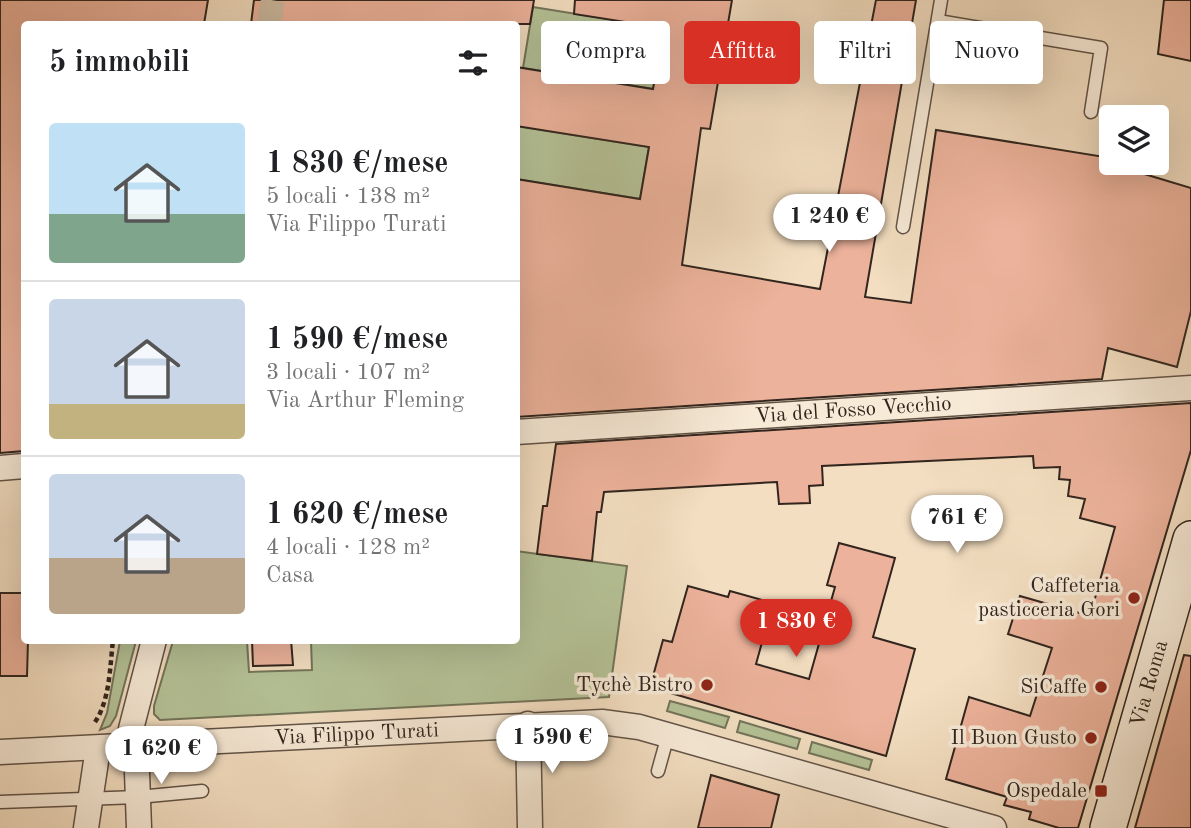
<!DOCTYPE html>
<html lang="it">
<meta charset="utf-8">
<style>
body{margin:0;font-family:"Old Standard TT",serif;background:#f2f2f2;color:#202124;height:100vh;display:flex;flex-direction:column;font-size:26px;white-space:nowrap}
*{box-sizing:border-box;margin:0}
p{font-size:23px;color:#757577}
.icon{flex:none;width:38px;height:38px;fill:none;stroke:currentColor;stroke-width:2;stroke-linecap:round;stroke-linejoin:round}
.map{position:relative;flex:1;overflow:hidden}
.panel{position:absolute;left:21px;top:21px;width:499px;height:623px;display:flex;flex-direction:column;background:#fff;border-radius:7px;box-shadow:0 7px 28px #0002}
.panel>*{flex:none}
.guide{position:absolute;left:541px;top:21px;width:544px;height:63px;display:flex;gap:14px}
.fabs{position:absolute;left:1099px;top:105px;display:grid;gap:14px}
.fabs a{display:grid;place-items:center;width:70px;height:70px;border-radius:7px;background:#fff;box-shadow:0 7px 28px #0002;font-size:35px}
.price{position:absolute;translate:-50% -60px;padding:0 16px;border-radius:24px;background:#fff;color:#222;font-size:23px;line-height:46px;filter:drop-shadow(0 2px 4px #0008)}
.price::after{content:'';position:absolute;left:50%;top:42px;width:21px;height:16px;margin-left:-10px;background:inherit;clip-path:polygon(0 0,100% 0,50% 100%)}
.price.selected{background:#d93025;color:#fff}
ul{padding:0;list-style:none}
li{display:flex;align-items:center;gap:21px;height:175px;padding:0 28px}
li+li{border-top:2px solid #e0e0e0}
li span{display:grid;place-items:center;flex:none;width:196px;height:140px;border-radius:7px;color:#555}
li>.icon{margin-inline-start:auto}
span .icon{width:84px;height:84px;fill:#fffc;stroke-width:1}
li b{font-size:30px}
h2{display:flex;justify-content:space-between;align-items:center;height:84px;padding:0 28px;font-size:30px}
.tag{padding:0 24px;border-radius:7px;background:#fff;box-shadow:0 7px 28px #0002;font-size:24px;line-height:63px}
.tag.selected{background:#d93025;color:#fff}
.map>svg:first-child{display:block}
</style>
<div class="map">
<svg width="1191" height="828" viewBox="0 0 1191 828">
<rect width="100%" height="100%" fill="#f3dec1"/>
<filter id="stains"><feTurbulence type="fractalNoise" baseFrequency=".00286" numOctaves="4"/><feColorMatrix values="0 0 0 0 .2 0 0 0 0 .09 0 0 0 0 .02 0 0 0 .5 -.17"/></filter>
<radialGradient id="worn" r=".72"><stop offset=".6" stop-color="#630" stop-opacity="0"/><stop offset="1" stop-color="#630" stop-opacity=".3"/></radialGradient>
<!-- green -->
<path fill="#b5c297" stroke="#73745a" stroke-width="2" d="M533,7L664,28L653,89L523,68Z
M516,126L649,147L640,199L516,179Z
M516,551L627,566L609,697L160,720L154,714V706L173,641H247L249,672L312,670L311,641L516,640Z
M120,641H136L116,716L110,726L100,730L107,713Z
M670,701L729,717L725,728L667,711Z
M740,721L800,739L797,749L737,732Z
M812,742L872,760L869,770L809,753Z"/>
<!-- building -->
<path fill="#ecb29b" stroke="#31251e" stroke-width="2" d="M0,0H208L204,24H24V451L0,453Z
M254,0H534L530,24H251Z
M575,0H732L710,129L701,128L682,265L820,289L876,0H916L865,297L911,303L936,130L1111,158V163H1143L1141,173L1191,188V311L1177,367L1108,348L1102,379L516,417V179L640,199L649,147L516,126V67L653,89L664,28L574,14Z
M1164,0H1191V61L1158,54Z
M1191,403V450L1078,828H1059L1029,819L1031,812L1004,805L1007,797L946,779L969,697L1030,716L1052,648L1008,634L1020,596L1090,616L1115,527L1080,518L1085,499L1068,496L1070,480L1059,479L1060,467L1034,468L1033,456L822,466L823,485L809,486L810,503L779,504L777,482L604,492L601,512H597L592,561L537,554L543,506H547L556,444Z
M839,543L895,558L873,637L915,649L886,756L650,687L663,640L672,642L688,586L728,597L730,591L773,603L756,664L809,679L835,587L827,585Z
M0,593H24V640H28L27,676H0Z
M252,640H291L293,665L253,666Z
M1184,655L1191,656V828H1135Z
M711,775L779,795L771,828H698Z"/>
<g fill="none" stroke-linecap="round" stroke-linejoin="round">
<!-- street-tunnel -->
<path stroke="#ccb9a0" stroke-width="24" stroke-dasharray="24 12" stroke-linecap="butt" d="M269,24L273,0"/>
<defs>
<path id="lane" d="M938,21L1101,48L1091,112
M903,227L941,0
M658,771L668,735
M0,802L138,797L202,791"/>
<g id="street">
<path id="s1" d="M516,432L1191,388"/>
<path d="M0,468L24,466"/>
<path d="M528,724L530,828"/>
<path id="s2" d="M0,752L602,722L639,727L994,828"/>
<path d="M86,828L98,748"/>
<path d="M139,828L137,772L131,729L154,640"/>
</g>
<g id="secondary">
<path id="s3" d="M1108,828L1191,539"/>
</g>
</defs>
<!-- lane casing -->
<use href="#lane" stroke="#625347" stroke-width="15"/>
<!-- street casing -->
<use href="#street" stroke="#625347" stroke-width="27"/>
<!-- secondary casing -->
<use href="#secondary" stroke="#31251e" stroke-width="38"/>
<!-- path -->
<path stroke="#31251e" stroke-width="4.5" stroke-dasharray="5 3.5" stroke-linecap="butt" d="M95,722C110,700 110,666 113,640"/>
<!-- lane -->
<use href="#lane" stroke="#f7ead7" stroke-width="12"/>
<!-- street -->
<use href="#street" stroke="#f7ead7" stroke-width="24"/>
<!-- secondary -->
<use href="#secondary" stroke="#f7ead7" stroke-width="35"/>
</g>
<!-- markers -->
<g fill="#8f2418" stroke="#f7ead7" stroke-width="2.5">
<circle cx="1134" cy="598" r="7"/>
<circle cx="707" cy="685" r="7"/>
<circle cx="1101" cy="687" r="7"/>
<circle cx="1091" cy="738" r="7"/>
<rect x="1094" y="784" width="14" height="14" rx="3.5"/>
</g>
<g text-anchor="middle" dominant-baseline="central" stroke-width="7" stroke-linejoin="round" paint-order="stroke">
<!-- street labels -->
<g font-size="21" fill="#31251e" stroke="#f7ead7">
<text stroke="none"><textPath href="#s1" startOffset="338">Via del Fosso Vecchio</textPath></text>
<text stroke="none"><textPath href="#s3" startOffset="150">Via Roma</textPath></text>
<text stroke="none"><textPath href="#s2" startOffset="357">Via Filippo Turati</textPath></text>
</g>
<!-- poi labels -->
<g font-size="21" fill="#31251e" stroke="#f7ead7" text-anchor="end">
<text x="1120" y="586">Caffeteria<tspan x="1120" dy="24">pasticceria Gori</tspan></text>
<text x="693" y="685">Tychè Bistro</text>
<text x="1087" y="687">SiCaffe</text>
<text x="1077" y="738">Il Buon Gusto</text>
<text x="1087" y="791">Ospedale</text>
</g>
</g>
<rect width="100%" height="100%" filter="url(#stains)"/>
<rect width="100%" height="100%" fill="url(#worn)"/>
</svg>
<div class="fabs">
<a><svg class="icon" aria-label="layers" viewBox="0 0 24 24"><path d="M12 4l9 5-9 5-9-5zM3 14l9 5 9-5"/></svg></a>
</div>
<b class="price" style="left:829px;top:254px">1 240 €</b>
<b class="price" style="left:957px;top:555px">761 €</b>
<b class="price selected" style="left:796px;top:659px">1 830 €</b>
<b class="price" style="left:552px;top:775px">1 590 €</b>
<b class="price" style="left:161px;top:786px">1 620 €</b>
<div class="guide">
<a class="tag">Compra</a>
<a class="tag selected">Affitta</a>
<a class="tag">Filtri</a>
<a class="tag">Nuovo</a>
</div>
<section class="panel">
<h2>5 immobili<svg class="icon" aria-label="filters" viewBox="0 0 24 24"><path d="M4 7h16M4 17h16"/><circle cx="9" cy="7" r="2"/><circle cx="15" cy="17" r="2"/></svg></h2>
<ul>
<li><span style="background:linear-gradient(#bfe0f5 65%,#7fa58c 0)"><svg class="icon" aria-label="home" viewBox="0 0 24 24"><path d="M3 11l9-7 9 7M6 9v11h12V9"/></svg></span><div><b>1 830 €/mese</b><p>5 locali · 138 m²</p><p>Via Filippo Turati</p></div></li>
<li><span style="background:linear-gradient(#c9d6e8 75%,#c2b280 0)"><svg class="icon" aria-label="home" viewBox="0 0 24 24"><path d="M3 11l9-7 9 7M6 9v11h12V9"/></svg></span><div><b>1 590 €/mese</b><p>3 locali · 107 m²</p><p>Via Arthur Fleming</p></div></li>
<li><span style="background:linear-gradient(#c9d6e8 60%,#b9a48a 0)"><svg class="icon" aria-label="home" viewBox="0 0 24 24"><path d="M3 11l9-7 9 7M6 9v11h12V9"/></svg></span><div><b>1 620 €/mese</b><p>4 locali · 128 m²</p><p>Casa</p></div></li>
</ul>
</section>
</div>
